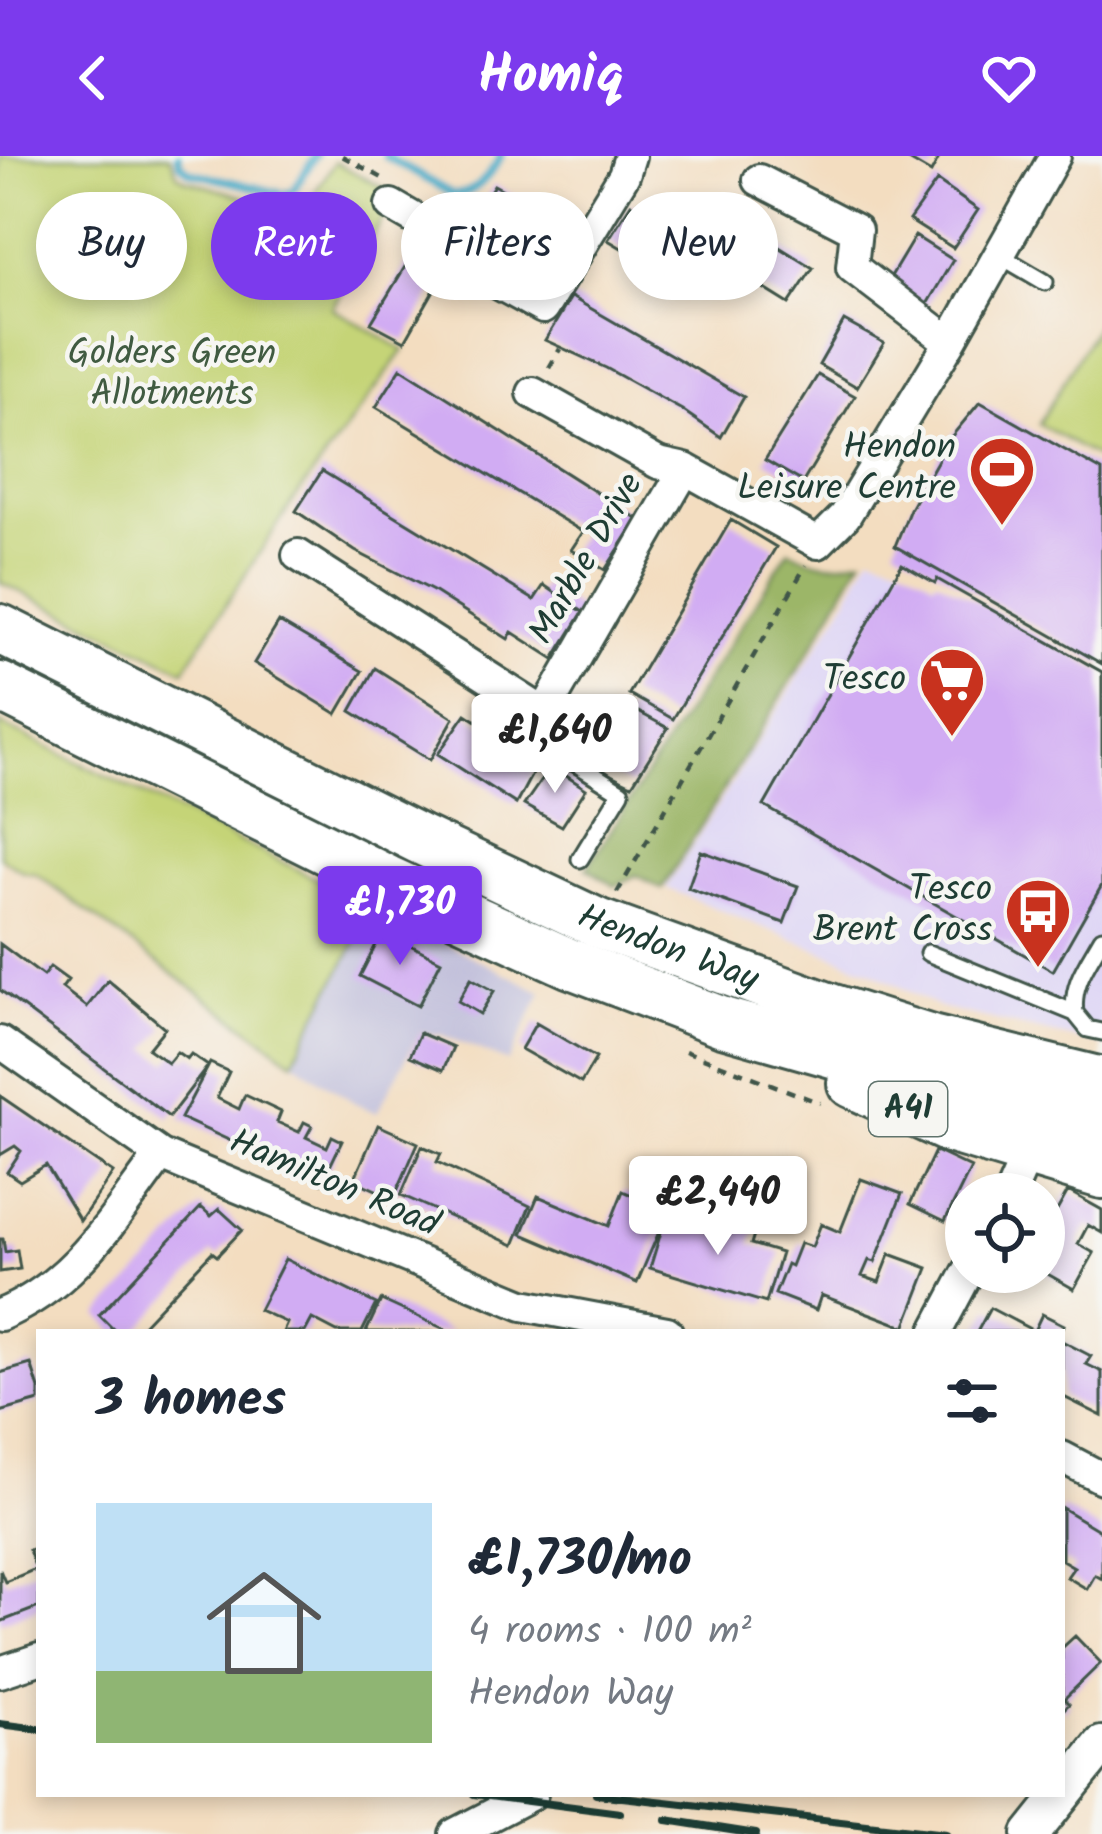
<!DOCTYPE html>
<meta charset="utf-8">
<style>
body{margin:0;font-family:Kalam,sans-serif;background:#f6f6f7;color:#1f2937;height:100vh;display:flex;flex-direction:column;font-size:45px;white-space:nowrap}
*{box-sizing:border-box;margin:0}
p{font-size:39px;color:#747a83}
.icon{flex:none;width:66px;height:66px;fill:none;stroke:currentColor;stroke-width:2;stroke-linecap:round;stroke-linejoin:round}
.map{position:relative;flex:1;overflow:hidden}
.side{position:absolute;left:36px;top:1173px;width:1029px;height:468px;display:flex;flex-direction:column;background:#fff;border-radius:0px;box-shadow:0 6px 18px #0003}
.side>*{flex:none}
.guide{position:absolute;left:36px;top:36px;width:1032px;height:108px;display:flex;gap:24px}
.buttons{position:absolute;left:945px;top:1017px;display:grid;gap:24px}
.buttons a{display:grid;place-items:center;width:120px;height:120px;border-radius:50%;background:#fff;box-shadow:0 6px 18px #0003;font-size:60px}
.price{position:absolute;translate:-50% -102px;padding:0 27px;border-radius:12px;background:#fff;color:#222;font-size:39px;line-height:78px;filter:drop-shadow(0 3px 6px #0008)}
.price::after{content:'';position:absolute;left:50%;top:72px;width:36px;height:27px;margin-left:-18px;background:inherit;clip-path:polygon(0 0,100% 0,50% 100%)}
.price.current{background:#7c3aed;color:#fff}
ul{padding:0;list-style:none}
li{display:flex;align-items:center;gap:36px;height:300px;padding:0 60px}
li+li{border-top:3px solid #e0e1e3}
li span{display:grid;place-items:center;flex:none;width:336px;height:240px;border-radius:0px;color:#555}
li>.icon{margin-inline-start:auto}
span .icon{width:144px;height:144px;fill:#fffc;stroke-width:1}
li b{font-size:51px}
h2{display:flex;justify-content:space-between;align-items:center;height:144px;padding:0 60px;font-size:51px}
.chip{padding:0 42px;border-radius:54px;background:#fff;box-shadow:0 6px 18px #0003;font-size:42px;line-height:108px}
.chip.current{background:#7c3aed;color:#fff}
header{display:flex;justify-content:space-between;align-items:center;height:156px;padding:0 60px;background:#7c3aed;color:#fff;font-size:54px;font-weight:600}
.map>svg:first-child{display:block}
</style>
<header><svg class="icon" aria-label="back" viewBox="0 0 24 24"><path d="M15 5l-7 7 7 7"/></svg>Homiq<svg class="icon" aria-label="heart" viewBox="0 0 24 24"><path d="M12 20l-8-8c-3-5 5-10 8-4 3-6 11-1 8 4z"/></svg></header>
<div class="map">
<svg width="1102" height="1678" viewBox="0 0 1102 1678">
<rect width="100%" height="100%" fill="#f6f6f2"/>
<filter id="ink" filterUnits="userSpaceOnUse"><feTurbulence type="fractalNoise" baseFrequency=".00833" numOctaves="2"/><feDisplacementMap in="SourceGraphic" scale="24" xChannelSelector="R" yChannelSelector="G"/><feConvolveMatrix kernelMatrix="1 2 1 2 8 2 1 2 1" color-interpolation-filters="sRGB"/></filter>
<filter id="wash" filterUnits="userSpaceOnUse"><feTurbulence type="fractalNoise" baseFrequency=".004" numOctaves="4" result="noise"/><feDisplacementMap in="SourceGraphic" scale="48" xChannelSelector="R" yChannelSelector="G"/><feGaussianBlur stdDeviation="2.7" result="paint"/><feColorMatrix in="noise" values="0 0 0 0 0 0 0 0 0 0 0 0 0 0 0 0 0 1.4 0 .05"/><feComposite in="paint" operator="in"/></filter>
<g filter="url(#wash)">
<rect width="100%" height="100%" fill="#f3ddc0"/>
<!-- built -->
<path fill="#ded5f5" d="M871,398L902,408L934,426L937,423L1102,516V889L940,852L871,815L666,732L843,450Z"/>
<!-- industrial -->
<path fill="#c3c1db" d="M374,751L542,836L508,906L442,879L420,876L377,957L358,949L293,905Z"/>
<!-- green -->
<path fill="#c5d477" stroke="#728856" stroke-width="3" d="M0,0H170L177,18L186,24L301,57L335,6L396,39L332,152L404,194L291,348L184,514L0,426Z
M1102,160V305L1039,268Z
M0,568L374,751L293,905L36,718L24,716L0,701Z"/>
<!-- forest -->
<path fill="#9cb668" stroke="#5e7a4e" stroke-width="3" d="M789,394C822,409 827,411 862,402L814,488L662,733L636,719L615,730L587,712Z"/>
<g fill="none" stroke-linecap="round" stroke-linejoin="round">
<!-- stream -->
<path stroke="#45a9c5" stroke-width="8" d="M178,0L180,7L190,16L284,38L294,34L315,0
M385,0L452,38C475,41 491,18 501,0"/>
</g>
<g id="blocks">
<!-- building -->
<path fill="#d1acf3" d="M902,0H940L931,17Z
M937,25L978,54L953,92L909,64Z
M494,29L572,71L550,105L473,63Z
M702,43L813,112L789,148L678,79Z
M631,48L674,75L652,110L608,84Z
M915,80L953,104L926,150L887,127Z
M423,81L454,99L405,185L371,167Z
M571,141L744,241L721,281L682,254L606,212L545,184Z
M844,165L884,187L857,231L819,209Z
M401,212L638,363L605,414L571,394L583,376L376,251Z
M818,219L855,240L803,326L765,304Z
M980,246L1102,315V508L895,390L910,353L951,281Z
M322,315L534,444L544,429L583,456L554,503L512,476L508,483L433,435L355,395L296,355Z
M731,364L776,391L673,563L629,538Z
M902,408L935,427L937,423L1102,516V729L1053,815L764,650Z
M279,466L362,515L337,558L254,507Z
M375,512L454,562L430,604L351,555Z
M631,552L668,572L632,629L594,611Z
M466,558L539,605L516,648L438,598Z
M551,610L586,633L562,670L524,649Z
M701,695L798,730L784,767L688,732Z
M383,775L441,805L418,850L360,820Z
M0,788L43,820L50,811L68,824L62,832L87,851L108,824L165,872L148,893L168,907L177,896L187,903L191,898L208,910L169,961L0,834Z
M471,822L494,835L480,858L458,845Z
M536,867L596,902L581,927L521,893Z
M420,877L453,891L443,914L410,900Z
M210,907L229,916L217,942L239,953L245,939L281,956L277,966L299,976L304,966L312,970L306,981L327,991L332,980L342,985L322,1027L181,962Z
M0,940L113,1017L80,1065L46,1009L20,1025L7,1016L21,995L15,990L0,999Z
M378,969L418,987L394,1042L354,1024Z
M422,990L441,998L437,1006L530,1050L514,1089L401,1039Z
M935,995L971,1012L945,1065L910,1048Z
M861,1023L902,1038L875,1106L869,1104L862,1120L879,1126L890,1098L928,1112L905,1171L821,1139L816,1154L775,1138L787,1108L791,1110L800,1087L812,1091L821,1068L840,1076Z
M623,1035L668,1055L637,1127L522,1078L538,1040L609,1070Z
M1068,1035L1102,1054V1077L1088,1069L1078,1088L1094,1097L1074,1133L1044,1116V1078Z
M201,1051L211,1060L219,1053L242,1074L217,1100L212,1096L136,1176H116L99,1159Z
M721,1062L756,1072L751,1088L781,1097L766,1147L650,1112L665,1063L716,1078Z
M0,1083H3L5,1096L17,1094L20,1113L0,1116Z
M285,1103L376,1148L362,1176H337L312,1163L305,1176H283L287,1167L259,1154Z
M381,1144L451,1176H366Z
M990,1152L1034,1175L1042,1158L1064,1169L1061,1176H977Z
M1062,1185L1091,1200L1086,1208L1102,1216V1260L1062,1240Z
M31,1208L39,1233V1245L0,1256V1217Z
M1062,1352L1102,1376V1423L1095,1419L1087,1433L1067,1421L1074,1411L1062,1404Z
M39,1390V1451L0,1466V1414L5,1426L36,1413L29,1394Z
M1075,1480L1101,1507L1064,1543L1069,1548L1062,1555V1492Z"/>
</g>
</g>
<g filter="url(#ink)">
<use href="#blocks" fill-opacity="0" stroke="#3f5549" stroke-width="3"/>
<g fill="none" stroke-linecap="round" stroke-linejoin="round">
<defs>
<path id="service" d="M999,99L1045,126
M544,557L538,571L545,588L621,636L580,703
M928,797L1075,857L1088,873L1102,876
M1075,857C1071,828 1088,807 1102,782"/>
<path id="minor" d="M759,24L856,74L852,111L950,186
M391,49L475,98L468,111L543,152L624,19L630,0
M533,237L658,307L685,313
M298,399L544,557L685,313L818,387L845,360L950,186L1055,0
M0,886L161,999L523,1149L667,1176
M1010,1038L1028,997
M0,1159C76,1128 113,1062 161,999
M936,1176L968,1116
M1062,1301L1102,1322
M0,1516L39,1503
M455,1678L532,1638"/>
<path id="tertiary" d="M1031,1678L1102,1589"/>
<g id="trunk">
<path id="s1" d="M0,473L419,683L597,767L833,853L931,884L1102,926"/>
<path d="M0,531L387,724L569,807L723,866L1102,973"/>
<path d="M852,927L949,972L1102,1018"/>
</g>
</defs>
<!-- service casing -->
<use href="#service" stroke="#3f5549" stroke-width="21"/>
<!-- minor casing -->
<use href="#minor" stroke="#3f5549" stroke-width="36"/>
<!-- tertiary casing -->
<use href="#tertiary" stroke="#3f5549" stroke-width="42"/>
<!-- trunk casing -->
<use href="#trunk" stroke="#3f5549" stroke-width="54"/>
<!-- path -->
<path stroke="#3f5549" stroke-width="4.5" stroke-dasharray="9 9" stroke-linecap="butt" d="M342,0L384,23
M499,86L537,106
M549,212L560,193
M617,737L806,409
M685,895L820,947"/>
<!-- service -->
<use href="#service" stroke="#fff" stroke-width="15"/>
<!-- minor -->
<use href="#minor" stroke="#fff" stroke-width="30"/>
<!-- tertiary -->
<use href="#tertiary" stroke="#fff" stroke-width="36"/>
<!-- trunk -->
<use href="#trunk" stroke="#fff" stroke-width="48"/>
<!-- rail -->
<path stroke="#1f3d34" stroke-width="8" d="M0,1568L39,1573
M474,1638L620,1657
M596,1638L946,1678
M667,1664L756,1678"/>
</g>
</g>
<!-- icons -->
<defs>
<symbol id="stadium-pin" viewBox="-11 -11 22 30"><path d="M0 17L-7.5 6A9.5 9.5 0 1 1 7.5 6Z" fill="#c8321e" stroke="#f6f6f2"/><path d="M0-5a6.5 5 0 1 0 0 10a6.5 5 0 1 0 0-10ZM-3.5-1.8h7v3.6h-7Z" fill="#fff"/></symbol>
<symbol id="supermarket-pin" viewBox="-11 -11 22 30"><path d="M0 17L-7.5 6A9.5 9.5 0 1 1 7.5 6Z" fill="#c8321e" stroke="#f6f6f2"/><path d="M-6-5.5h2.5l.6 2H6L4.5 2H-2.5L-4.4-4H-6ZM-1.5 3.2a1.3 1.3 0 1 0 .1 0ZM3 3.2a1.3 1.3 0 1 0 .1 0Z" fill="#fff"/></symbol>
<symbol id="bus-pin" viewBox="-11 -11 22 30"><path d="M0 17L-7.5 6A9.5 9.5 0 1 1 7.5 6Z" fill="#c8321e" stroke="#f6f6f2"/><path d="M-5-6H5V4H4V6H2V4H-2V6H-4V4H-5ZM-3.5-4V0h7V-4ZM-3.5 1.2v1.5H-2V1.2ZM2 1.2v1.5H3.5V1.2Z" fill="#fff"/></symbol>
</defs>
<g fill-rule="evenodd">
<use href="#stadium-pin" x="964" y="275" width="76" height="104"/>
<use href="#supermarket-pin" x="914" y="486" width="76" height="104"/>
<use href="#bus-pin" x="1000" y="717" width="76" height="104"/>
</g>
<g text-anchor="middle" dominant-baseline="central" stroke-width="9" stroke-linejoin="round" paint-order="stroke">
<!-- shield labels -->
<rect fill="#f6f6f2" stroke="#60746d" stroke-width="3" x="869" y="926" width="78" height="54" rx="9"/>
<g font-size="33" font-weight="bold" fill="#1f3d34">
<text x="908" y="953">A41</text>
</g>
<!-- park labels -->
<g font-size="36" fill="#405b41" stroke="#f6f6f2">
<text x="172" y="198">Golders Green<tspan x="172" dy="41">Allotments</tspan></text>
</g>
<!-- poi labels -->
<g font-size="36" fill="#1f3d34" stroke="#f6f6f2" text-anchor="end">
<text x="956" y="292">Hendon<tspan x="956" dy="41">Leisure Centre</tspan></text>
<text x="906" y="524">Tesco</text>
<text x="992" y="734">Tesco<tspan x="992" dy="41">Brent Cross</tspan></text>
</g>
<!-- street labels -->
<g font-size="36" fill="#1f3d34" stroke="#f6f6f2">
<text transform="translate(587 403) rotate(-60)">Marble Drive</text>
<text stroke="none"><textPath href="#s1" startOffset="741">Hendon Way</textPath></text>
<text transform="translate(334 1028) rotate(23)">Hamilton Road</text>
</g>
</g>
</svg>
<div class="buttons">
<a><svg class="icon" aria-label="locate" viewBox="0 0 24 24"><circle cx="12" cy="12" r="6"/><path d="M12 2v4M12 18v4M2 12h4M18 12h4"/></svg></a>
</div>
<b class="price" style="left:555px;top:640px">£1,640</b>
<b class="price current" style="left:400px;top:812px">£1,730</b>
<b class="price" style="left:718px;top:1102px">£2,440</b>
<div class="guide">
<a class="chip">Buy</a>
<a class="chip current">Rent</a>
<a class="chip">Filters</a>
<a class="chip">New</a>
</div>
<section class="side">
<h2>3 homes<svg class="icon" aria-label="filters" viewBox="0 0 24 24"><path d="M4 7h16M4 17h16"/><circle cx="9" cy="7" r="2"/><circle cx="15" cy="17" r="2"/></svg></h2>
<ul>
<li><span style="background:linear-gradient(#bfe0f5 70%,#8fb573 0)"><svg class="icon" aria-label="home" viewBox="0 0 24 24"><path d="M3 11l9-7 9 7M6 9v11h12V9"/></svg></span><div><b>£1,730/mo</b><p>4 rooms · 100 m²</p><p>Hendon Way</p></div></li>
</ul>
</section>
</div>
